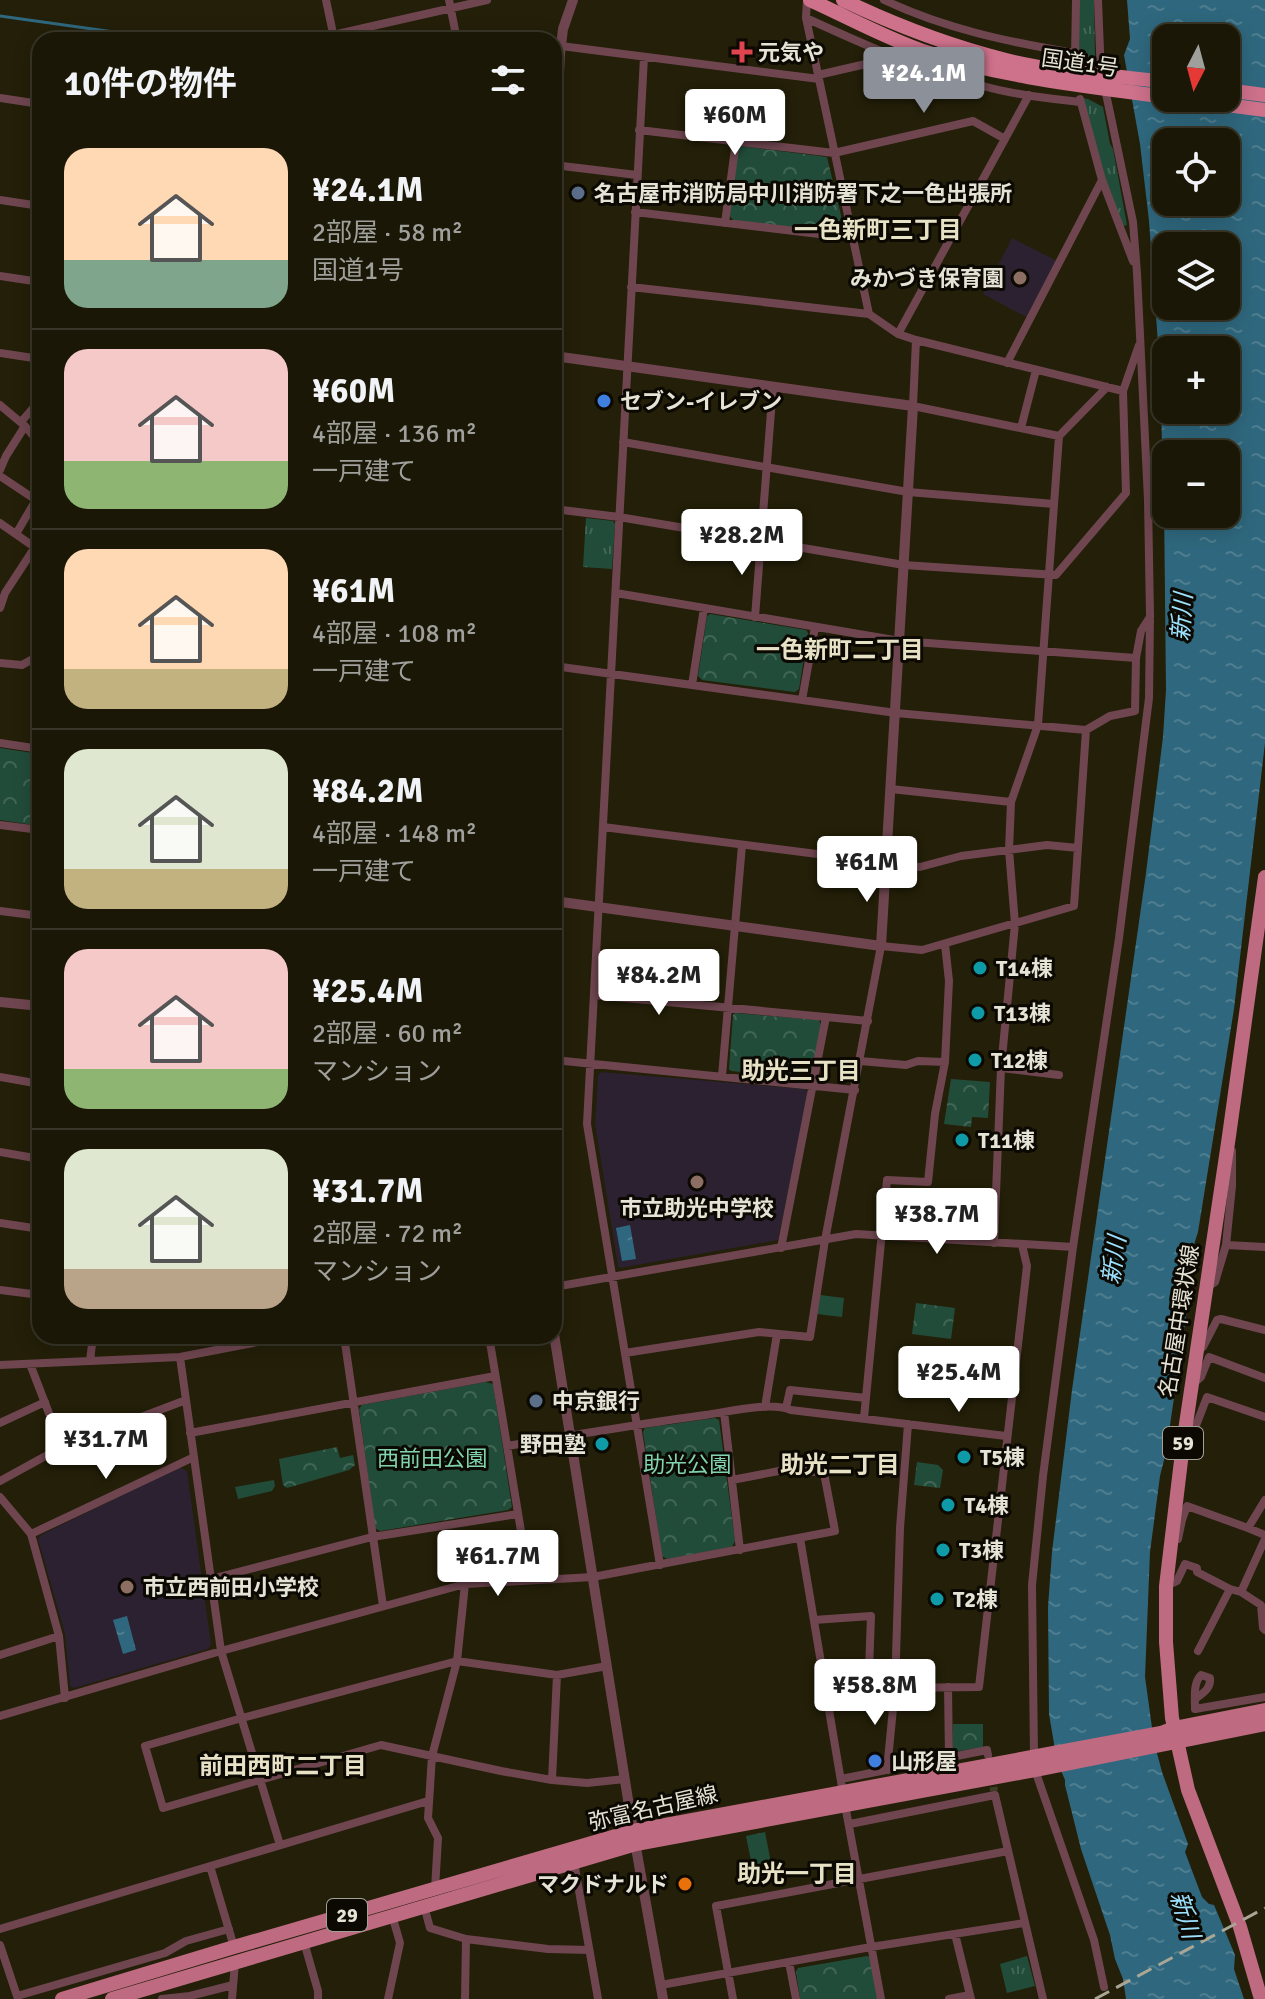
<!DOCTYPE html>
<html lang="ja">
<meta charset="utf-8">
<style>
body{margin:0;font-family:Signika,"Noto Sans JP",sans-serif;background:#272414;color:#f1f3f6;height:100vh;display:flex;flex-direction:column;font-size:30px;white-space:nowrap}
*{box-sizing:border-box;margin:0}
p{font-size:26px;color:#9f9f9b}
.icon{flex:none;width:44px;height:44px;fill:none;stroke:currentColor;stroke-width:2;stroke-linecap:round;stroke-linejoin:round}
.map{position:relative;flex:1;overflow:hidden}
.drawer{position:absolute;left:32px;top:32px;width:530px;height:1312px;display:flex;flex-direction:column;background:#1a1706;border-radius:24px;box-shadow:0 4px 20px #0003,0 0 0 2px #383628}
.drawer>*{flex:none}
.needle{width:52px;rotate:186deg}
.controls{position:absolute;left:1152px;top:24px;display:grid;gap:16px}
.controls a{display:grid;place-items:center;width:88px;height:88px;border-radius:16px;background:#1a1706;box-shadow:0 4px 20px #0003,0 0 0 2px #383628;font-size:40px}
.price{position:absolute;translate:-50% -68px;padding:0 18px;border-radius:8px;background:#fff;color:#222;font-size:26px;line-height:52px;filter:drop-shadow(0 2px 4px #0008)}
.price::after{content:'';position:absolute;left:50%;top:48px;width:24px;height:18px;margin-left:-12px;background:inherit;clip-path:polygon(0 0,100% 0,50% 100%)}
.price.selected{background:#8c9099;color:#fff}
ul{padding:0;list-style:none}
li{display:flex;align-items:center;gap:24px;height:200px;padding:0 32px}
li+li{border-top:2px solid #383628}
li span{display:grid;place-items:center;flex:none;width:224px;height:160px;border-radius:24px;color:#555}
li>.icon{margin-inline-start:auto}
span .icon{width:96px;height:96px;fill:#fffc;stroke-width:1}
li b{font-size:34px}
h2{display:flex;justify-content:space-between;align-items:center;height:96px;padding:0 32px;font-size:34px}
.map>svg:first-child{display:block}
</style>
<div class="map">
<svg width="1265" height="1999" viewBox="0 0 1265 1999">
<defs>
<pattern id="grass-tufts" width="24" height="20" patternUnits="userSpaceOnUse" patternTransform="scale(2)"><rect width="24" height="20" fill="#224c3a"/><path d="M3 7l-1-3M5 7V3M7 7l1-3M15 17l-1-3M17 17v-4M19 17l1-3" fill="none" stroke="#426656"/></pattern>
<pattern id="park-crowns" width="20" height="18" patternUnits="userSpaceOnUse" patternTransform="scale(2)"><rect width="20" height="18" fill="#224c3a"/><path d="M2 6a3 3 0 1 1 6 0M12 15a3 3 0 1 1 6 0" fill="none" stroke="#426656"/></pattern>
<pattern id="water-ripples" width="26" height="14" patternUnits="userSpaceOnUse" patternTransform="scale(2)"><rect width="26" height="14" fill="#2f687e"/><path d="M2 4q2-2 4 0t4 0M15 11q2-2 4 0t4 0" fill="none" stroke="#4d7d8f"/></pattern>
</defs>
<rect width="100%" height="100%" fill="#231f08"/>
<!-- education -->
<path fill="#2c2130" d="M1012,238L1057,261L1026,317L983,294Z
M601,1072L805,1089L808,1093L778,1240L620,1268L618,1266L595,1124L598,1076Z
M179,1467L187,1471L211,1644L208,1649L74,1688L70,1686L65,1634L38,1539L41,1535Z"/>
<!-- grass -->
<path fill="url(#grass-tufts)" d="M1079,0H1094L1095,56L1088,60L1079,59L1077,51Z
M1082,98L1088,99L1103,107L1110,144L1113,149L1127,225L1123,226L1105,178Z
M586,518L613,521L615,524L612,569L583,567Z
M820,1295L844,1298L842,1317L817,1314Z
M765,1832L771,1863L752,1866L746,1836Z
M1027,1956L1035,1986L1007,1993L1000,1964Z"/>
<!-- park -->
<path fill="url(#park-crowns)" d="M741,146L827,157L844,228L839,233L733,220L729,215L737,149Z
M710,614L806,630L808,633L799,689L795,692L702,680L698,676L707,616Z
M0,748L40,754V826L0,820Z
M735,1013L819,1020L821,1025L811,1076L809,1078L731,1071L729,1069L733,1015Z
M951,1079L990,1082L988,1118L972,1117L971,1127L944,1124Z
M916,1303L955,1308L951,1339L912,1334Z
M485,1382L493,1384L512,1507L508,1510L380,1531L375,1528L359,1409L362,1405Z
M715,1418L719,1420L735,1541L732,1547L667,1559L662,1556L643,1432L645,1428Z
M337,1447L340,1458L353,1455L355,1465L349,1470L287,1488L283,1485L279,1459Z
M917,1462L938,1465L943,1470L940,1488L914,1485Z
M953,1724H983V1747L953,1752Z
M867,1956L870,1957L879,1999H800L796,1972L798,1968Z"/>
<!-- garden -->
<path fill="#224c3a" d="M274,1480L275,1486L272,1491L238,1499L235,1487Z"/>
<!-- water -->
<path fill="url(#water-ripples)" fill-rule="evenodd" d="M1127,0H1265V743L1234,1009L1198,1232C1190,1256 1183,1284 1187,1310L1166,1452L1160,1476L1150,1552L1145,1677L1154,1742L1162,1772L1188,1844L1185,1852L1202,1897L1209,1904L1214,1905L1235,1955L1234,1969L1244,1999H1126L1123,1979L1115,1959L1110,1935L1081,1849L1065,1785V1780L1057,1761L1049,1714L1048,1607L1052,1552L1072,1390L1146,873L1163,737L1166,690L1164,500L1160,499L1159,482L1163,480L1160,370L1149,221L1140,144L1124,55L1130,39ZM1166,38H1226V98H1166ZM1166,142H1226V202H1166ZM1166,246H1226V306H1166ZM1166,350H1226V410H1166ZM1166,454H1226V514H1166Z
M630,1225L636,1259L622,1261L616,1228Z
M127,1616L136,1650L123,1654L113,1620Z"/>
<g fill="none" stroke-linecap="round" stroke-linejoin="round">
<!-- stream -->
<path stroke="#2f687e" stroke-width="3" d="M0,16L171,40"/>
<!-- minor-tunnel -->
<path stroke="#403c27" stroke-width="8" stroke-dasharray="8 4" stroke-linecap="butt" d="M992,1775L994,1791"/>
<!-- minor -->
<path stroke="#6f4650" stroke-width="8" d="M326,0L334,38
M449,0L457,40
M807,0L806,18L869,314
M884,0C945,29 1009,42 1074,53
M1098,0L1101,76
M806,18C865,45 920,70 983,86C1015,95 1048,98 1080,102
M333,35L487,0
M561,46L819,79
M644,57L587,1124L660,1565
M1075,57L1076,0
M818,75L892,58
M0,98L40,104
M1080,99L1102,180L1133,261
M639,130L834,153L973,121L1005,139
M554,165L637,175
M0,200L40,206
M635,212L853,238
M725,223L736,141
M0,276L40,282
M898,334L1029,95
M916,340L913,406L1059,436L1038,725L1011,802L1009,850L1015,924L1001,1068L994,1243
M0,353L40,359
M1007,363L1102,180
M1123,391L1139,345
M0,405L25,426L40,444
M21,422L40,400
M1021,428L1036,370
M1059,436L1107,387
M623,442L908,492L1054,504
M0,470L6,456L25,426
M0,476L36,500
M554,509L619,517L904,565L1056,575L1126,493L1123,391L916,340L898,334L869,314L631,287
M0,523L40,551
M16,534L40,493
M616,593L900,641L1136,658L1135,711L1110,716L1086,730
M0,608L5,593L35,547
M755,617L773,386
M1136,658L1141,631L1150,617
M0,663L22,665L40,655
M554,666L896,713L1086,730L1074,906L922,950L881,946L825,1240L810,1337L759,1332L625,1353
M692,685L704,608
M802,700L815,627
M0,743L40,749
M891,789L1011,802
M0,825L40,830
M603,827L920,867L961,856L1047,845L1078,848
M0,911L40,916
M594,995L868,1021
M554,1060L855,1090
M860,1061L906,1065L918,1061L945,1062
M1001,1068L1059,1075
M722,1076L742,845
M0,1077L40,1084
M0,1152L40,1159
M0,1223L40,1229
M1226,1245L1265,1247
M781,1248L826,1017
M554,1287L856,1234L1073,1247
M1207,1287L1215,1282L1226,1245L1232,1186V1151
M0,1290L40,1295
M344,1336L383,1606
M489,1336L529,1580
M1200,1349L1203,1347L1217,1320L1221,1319L1265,1330
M180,1357L221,1651L280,1845
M90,1361L93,1336
M30,1364L62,1447
M0,1365L180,1357L289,1336
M1193,1384L1201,1377L1209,1357L1265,1378
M765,1407L777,1334
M786,1408L790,1390L866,1398
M724,1412L740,1550
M864,1418L887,1180L928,1182L935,1114L945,1062L949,981L945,944
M0,1423L45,1402
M190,1433L495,1376
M1184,1444L1190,1441L1207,1397L1265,1417
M507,1446C573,1435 639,1424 705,1415C728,1412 769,1401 791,1410L1006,1436
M0,1481L62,1447L186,1400
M0,1497L31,1534L59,1636L65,1698
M1265,1500L1248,1528L1265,1535
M31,1534L194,1457
M800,1538L843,1793
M1178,1539L1182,1520L1187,1506L1248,1528
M1265,1539L1241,1592L1261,1605L1263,1628L1265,1630
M211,1579L372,1537L518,1514
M1167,1586L1177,1581L1185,1564L1197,1568V1572L1230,1589L1241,1592
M814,1620L871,1616L869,1670H895
M1198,1651L1230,1589
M0,1655L59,1636
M607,1666L557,1675L457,1661L242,1718L145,1746L163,1808L381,1745L501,1771L552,1780L587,1783L625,1779
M948,1687L949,1758
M895,1688L979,1687L1027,1266L1022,1245
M1195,1699C1203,1693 1211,1689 1210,1678L1201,1675C1193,1683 1195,1698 1195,1709L1265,1697
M0,1716L221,1651L465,1584L593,1577L835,1531L824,1473L789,1469L732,1480
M1034,1757L1032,1585L1043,1476L1073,1247L1119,938L1149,698L1150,616L1148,500L1137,273L1133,222L1105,89
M887,1770L895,1688L900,1528L908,1424
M1035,1770L1094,1940L1104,1987
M841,1779L987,1750L988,1755
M552,1780L557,1675
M845,1805L881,1999
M850,1824L995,1795L1043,1999
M574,1862L598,1999
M210,1866L234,1947
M435,1889L438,1838L428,1818L432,1756L457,1661L465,1584
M424,1906L430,1928L466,1939
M0,1929L428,1801
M955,1934L971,1999
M304,1942L318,1991V1999
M0,1945L17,1996L165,1953L186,1941L229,1929
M789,1962L796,1999
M661,1985L871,1947L1024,1923
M162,1999L190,1996L233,1985
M232,1999L235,1963
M388,1999L400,1943L392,1915
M465,1999L466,1939L548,1949L589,1950
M733,1999L716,1906L1008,1851
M949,1999L970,1995"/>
<!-- tertiary -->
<path stroke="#6f4650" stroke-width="10" d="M554,177L560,54L563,29L573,0
M554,356L913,406L881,946L554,901
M0,1002L40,1006
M554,1334L633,1831L663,1999"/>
<!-- primary -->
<path stroke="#be6a81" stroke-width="14" d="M62,1999L234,1947L633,1831L1161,1733L1174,1728L1265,1710
M112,1999L636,1844L1035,1770L1265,1724
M1261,1999L1240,1927L1188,1790L1172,1718L1166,1642V1586L1183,1444L1229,1136L1265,877"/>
<!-- trunk -->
<path stroke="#ce718b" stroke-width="14" d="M810,0C850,18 887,39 929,53C1006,78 1086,86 1166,97
M843,0C895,25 950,46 1006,60C1058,73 1113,75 1166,82
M1226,90L1265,95
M1174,98L1265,110"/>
<!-- rail -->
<path stroke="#a9a696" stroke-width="3" stroke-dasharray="16 8" stroke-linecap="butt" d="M1095,1999L1265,1908"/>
</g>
<!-- markers -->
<path fill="#e0444e" stroke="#0b0902" stroke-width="3" d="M738 40h8v8h8v8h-8v8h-8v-8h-8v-8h8z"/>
<g fill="#5c6f8a" stroke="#0b0902" stroke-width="3">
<circle cx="578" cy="193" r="8"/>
<circle cx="536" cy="1401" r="8"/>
</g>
<g fill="#8d6e63" stroke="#0b0902" stroke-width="3">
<circle cx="1020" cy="278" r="8"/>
<circle cx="697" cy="1182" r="8"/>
<circle cx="127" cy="1587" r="8"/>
</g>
<g fill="#3f7fe0" stroke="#0b0902" stroke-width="3">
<circle cx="604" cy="401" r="8"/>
<circle cx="875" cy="1761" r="8"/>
</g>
<g fill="#0f9aa8" stroke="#0b0902" stroke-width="3">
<circle cx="980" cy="968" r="8"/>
<circle cx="978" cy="1013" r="8"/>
<circle cx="975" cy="1060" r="8"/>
<circle cx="962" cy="1140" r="8"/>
<circle cx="602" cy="1444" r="8"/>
<circle cx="964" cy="1457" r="8"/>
<circle cx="948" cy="1505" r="8"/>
<circle cx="943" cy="1550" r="8"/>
<circle cx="937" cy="1599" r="8"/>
</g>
<circle fill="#e8710a" stroke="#0b0902" stroke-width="3" cx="685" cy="1884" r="8"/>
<g text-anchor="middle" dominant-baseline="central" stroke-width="6" stroke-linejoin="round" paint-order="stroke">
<!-- shield labels -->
<g fill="#0b0902" stroke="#a4a296" stroke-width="2">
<rect x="1163" y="1427" width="40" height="32" rx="6"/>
<rect x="327" y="1899" width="40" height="32" rx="6"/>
</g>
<g font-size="20" font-weight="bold" fill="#e5e3d5">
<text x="1183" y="1443">59</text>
<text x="347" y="1915">29</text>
</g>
<!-- poi labels -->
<g font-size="22" font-weight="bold" fill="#e5e3d5" stroke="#0b0902" text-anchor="start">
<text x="758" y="52">元気や</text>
<text x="594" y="193">名古屋市消防局中川消防署下之一色出張所</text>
<text x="1004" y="278" text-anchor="end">みかづき保育園</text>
<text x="620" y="401">セブン-イレブン</text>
<text x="996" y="968">T14棟</text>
<text x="994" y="1013">T13棟</text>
<text x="991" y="1060">T12棟</text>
<text x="978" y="1140">T11棟</text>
<text x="697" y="1208" text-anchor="middle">市立助光中学校</text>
<text x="552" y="1401">中京銀行</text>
<text x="586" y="1444" text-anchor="end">野田塾</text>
<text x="980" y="1457">T5棟</text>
<text x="964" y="1505">T4棟</text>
<text x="959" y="1550">T3棟</text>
<text x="143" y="1587">市立西前田小学校</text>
<text x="953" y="1599">T2棟</text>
<text x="891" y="1761">山形屋</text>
<text x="669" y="1884" text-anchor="end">マクドナルド</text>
</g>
<!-- street labels -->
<g font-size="22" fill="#e5e3d5" stroke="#0b0902">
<text transform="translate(1080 63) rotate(8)">国道1号</text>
<text transform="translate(1179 1321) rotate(-81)">名古屋中環状線</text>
<text transform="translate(653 1808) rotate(-13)">弥富名古屋線</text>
</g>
<!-- park labels -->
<g font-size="22" fill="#80d5af" stroke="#0b0902">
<text x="432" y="1458">西前田公園</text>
<text x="687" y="1464">助光公園</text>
</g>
<!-- neighbourhood labels -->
<g font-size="24" font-weight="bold" fill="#e7e2c6" stroke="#0b0902">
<text x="878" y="230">一色新町三丁目</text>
<text x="840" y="650">一色新町二丁目</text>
<text x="801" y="1071">助光三丁目</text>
<text x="840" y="1465">助光二丁目</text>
<text x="283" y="1766">前田西町二丁目</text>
<text x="797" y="1874">助光一丁目</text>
</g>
<!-- water labels -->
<g font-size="24" font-style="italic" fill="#9ce1fe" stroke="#0b0902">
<text transform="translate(1182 617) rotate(-86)">新川</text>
<text transform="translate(1114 1260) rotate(-82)">新川</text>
<text transform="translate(1185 1915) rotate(73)">新川</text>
</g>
</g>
</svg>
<div class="controls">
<a><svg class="needle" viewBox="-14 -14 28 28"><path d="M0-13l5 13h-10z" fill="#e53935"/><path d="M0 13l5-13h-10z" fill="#9f9f9b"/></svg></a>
<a><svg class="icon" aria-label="locate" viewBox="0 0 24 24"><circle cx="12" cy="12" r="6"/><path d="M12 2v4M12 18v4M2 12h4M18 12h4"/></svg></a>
<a><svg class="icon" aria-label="layers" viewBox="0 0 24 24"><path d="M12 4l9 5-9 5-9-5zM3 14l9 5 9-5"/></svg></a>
<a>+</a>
<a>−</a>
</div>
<b class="price selected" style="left:924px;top:115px">¥24.1M</b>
<b class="price" style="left:735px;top:157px">¥60M</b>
<b class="price" style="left:742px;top:577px">¥28.2M</b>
<b class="price" style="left:867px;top:904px">¥61M</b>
<b class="price" style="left:659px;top:1017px">¥84.2M</b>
<b class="price" style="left:937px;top:1256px">¥38.7M</b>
<b class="price" style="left:959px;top:1414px">¥25.4M</b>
<b class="price" style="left:106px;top:1481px">¥31.7M</b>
<b class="price" style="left:498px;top:1598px">¥61.7M</b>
<b class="price" style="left:875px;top:1727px">¥58.8M</b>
<section class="drawer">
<h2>10件の物件<svg class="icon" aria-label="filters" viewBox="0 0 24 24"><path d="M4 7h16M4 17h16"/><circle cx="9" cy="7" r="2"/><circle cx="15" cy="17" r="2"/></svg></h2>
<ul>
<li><span style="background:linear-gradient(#ffd9b3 70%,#7fa58c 0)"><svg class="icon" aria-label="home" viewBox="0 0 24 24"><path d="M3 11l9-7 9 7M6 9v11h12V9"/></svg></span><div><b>¥24.1M</b><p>2部屋 · 58 m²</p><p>国道1号</p></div></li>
<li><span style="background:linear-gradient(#f6c9c9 70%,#8fb573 0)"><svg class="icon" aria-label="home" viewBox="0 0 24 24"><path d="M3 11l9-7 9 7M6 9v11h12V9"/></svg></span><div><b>¥60M</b><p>4部屋 · 136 m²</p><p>一戸建て</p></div></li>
<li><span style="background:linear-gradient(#ffd9b3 75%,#c2b280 0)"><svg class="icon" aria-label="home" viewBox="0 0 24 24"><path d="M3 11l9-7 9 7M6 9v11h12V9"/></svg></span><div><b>¥61M</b><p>4部屋 · 108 m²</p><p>一戸建て</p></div></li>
<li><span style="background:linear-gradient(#dfe7d0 75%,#c2b280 0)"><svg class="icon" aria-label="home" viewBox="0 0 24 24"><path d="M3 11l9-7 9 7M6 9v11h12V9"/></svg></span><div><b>¥84.2M</b><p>4部屋 · 148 m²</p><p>一戸建て</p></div></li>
<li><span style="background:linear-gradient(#f6c9c9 75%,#8fb573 0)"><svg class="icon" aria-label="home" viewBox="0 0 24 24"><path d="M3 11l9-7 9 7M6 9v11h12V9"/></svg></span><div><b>¥25.4M</b><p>2部屋 · 60 m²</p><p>マンション</p></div></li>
<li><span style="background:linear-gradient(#dfe7d0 75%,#b9a48a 0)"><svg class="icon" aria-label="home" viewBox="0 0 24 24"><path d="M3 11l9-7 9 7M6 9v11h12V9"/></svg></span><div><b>¥31.7M</b><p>2部屋 · 72 m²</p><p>マンション</p></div></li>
</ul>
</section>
</div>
